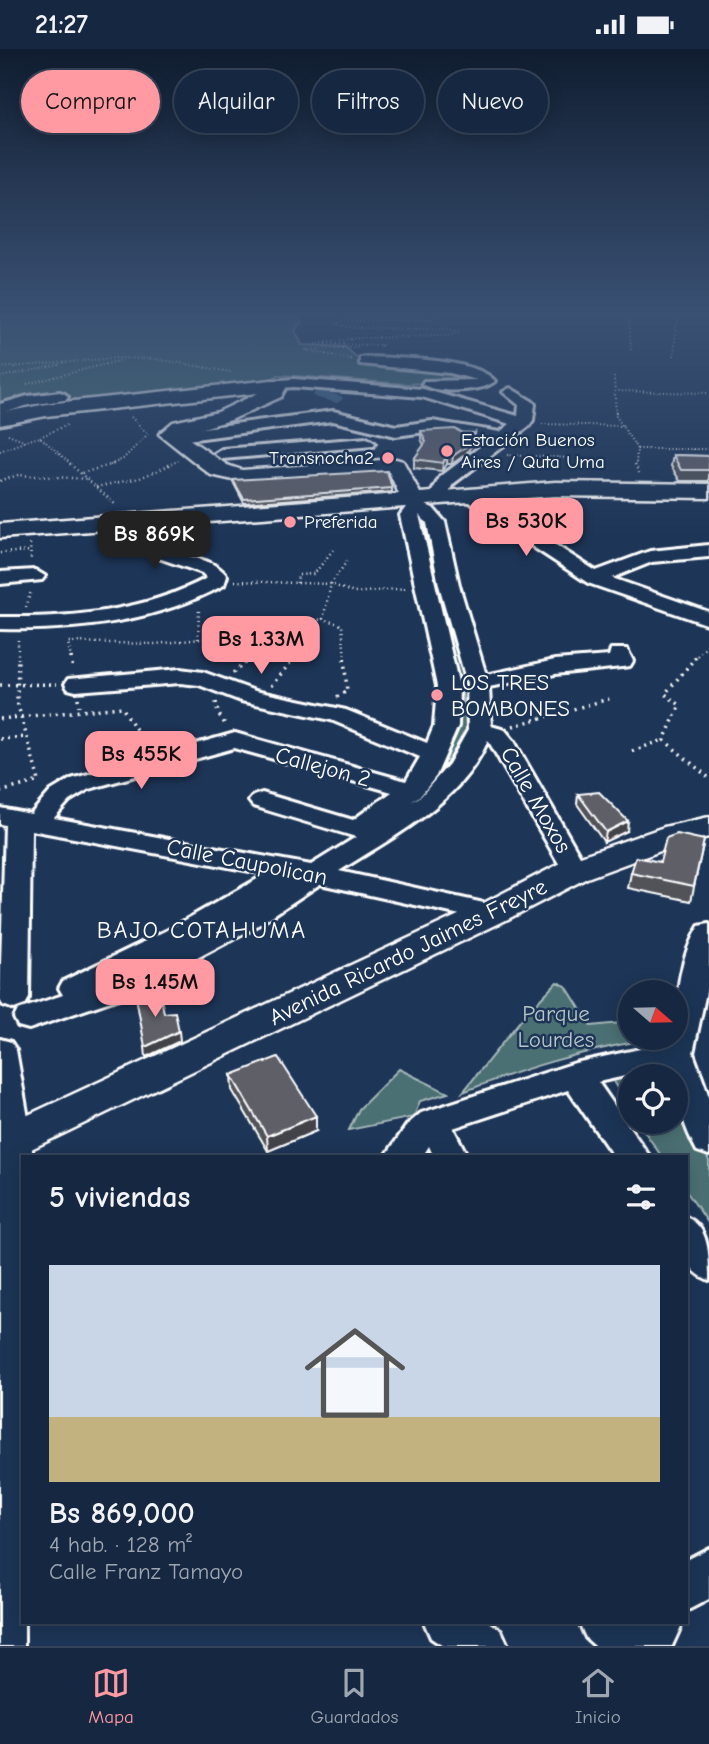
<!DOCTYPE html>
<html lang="es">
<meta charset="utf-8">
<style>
body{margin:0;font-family:"Comic Neue",sans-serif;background:#23344c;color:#f1f3f6;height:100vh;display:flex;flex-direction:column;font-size:26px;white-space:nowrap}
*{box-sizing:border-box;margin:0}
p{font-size:23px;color:#9ea6b1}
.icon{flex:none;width:38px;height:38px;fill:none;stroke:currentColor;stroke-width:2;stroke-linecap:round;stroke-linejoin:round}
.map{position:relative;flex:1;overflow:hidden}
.panel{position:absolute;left:21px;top:1106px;width:667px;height:469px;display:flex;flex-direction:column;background:#162841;border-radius:0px;box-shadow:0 4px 18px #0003,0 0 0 2px #35445a}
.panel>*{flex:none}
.guide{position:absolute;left:21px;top:21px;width:668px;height:63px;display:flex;gap:14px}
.needle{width:46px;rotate:110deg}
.controls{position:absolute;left:618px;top:931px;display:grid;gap:14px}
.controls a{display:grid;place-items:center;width:70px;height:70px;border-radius:50%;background:#162841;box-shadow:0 4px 18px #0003,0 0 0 2px #35445a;font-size:35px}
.price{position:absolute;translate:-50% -60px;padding:0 16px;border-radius:14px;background:#ff9aa2;color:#111;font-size:23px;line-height:46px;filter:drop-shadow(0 2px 4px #0008)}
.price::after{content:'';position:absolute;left:50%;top:42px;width:21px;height:16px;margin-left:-10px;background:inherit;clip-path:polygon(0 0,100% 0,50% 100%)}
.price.current{background:#222;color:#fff}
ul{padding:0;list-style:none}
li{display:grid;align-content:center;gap:14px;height:371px;padding:0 28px}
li+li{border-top:2px solid #35445a}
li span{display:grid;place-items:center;height:217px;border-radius:0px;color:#555}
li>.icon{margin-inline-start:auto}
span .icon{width:126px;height:126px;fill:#fffc;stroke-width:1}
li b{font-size:30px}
h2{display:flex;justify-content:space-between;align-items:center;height:84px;padding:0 28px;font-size:30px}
.chip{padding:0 24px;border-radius:32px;background:#162841;box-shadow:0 4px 18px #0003,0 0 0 2px #35445a;font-size:24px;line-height:63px}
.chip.current{background:#ff9aa2;color:#111}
.status{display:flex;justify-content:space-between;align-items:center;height:49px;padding:0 35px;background:#162841;direction:ltr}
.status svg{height:19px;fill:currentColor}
.tabs{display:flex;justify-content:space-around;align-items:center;height:98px;border-top:2px solid #35445a;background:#162841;font-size:19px;color:#9ea6b1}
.tabs a{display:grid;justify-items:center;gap:4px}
.tabs .current{color:#ff9aa2}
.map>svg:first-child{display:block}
</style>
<div class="status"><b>21:27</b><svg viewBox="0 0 49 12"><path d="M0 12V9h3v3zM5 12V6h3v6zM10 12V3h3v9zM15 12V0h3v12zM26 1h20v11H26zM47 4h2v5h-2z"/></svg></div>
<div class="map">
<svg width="709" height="1597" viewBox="0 0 709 1597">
<rect width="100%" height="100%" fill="#1d3557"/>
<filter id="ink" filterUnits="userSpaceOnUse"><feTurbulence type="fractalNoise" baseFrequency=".0143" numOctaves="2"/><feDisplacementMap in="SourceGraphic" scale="14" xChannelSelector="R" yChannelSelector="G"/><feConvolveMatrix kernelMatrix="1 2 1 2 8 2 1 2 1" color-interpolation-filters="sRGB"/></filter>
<g filter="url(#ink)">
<!-- green -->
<path fill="#4c7073" stroke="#a6b8b9" stroke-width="2" d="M0,265H299L302,273L295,281L302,296L345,298L359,310L358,313L455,324L483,331L406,335L279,326L267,332L0,366Z
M425,465L470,633V684L455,714L446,712L464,660L460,630L434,540L420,466Z
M557,933L566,937L591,977L630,973V989H646L645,991C578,1003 527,1018 463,1043L524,967Z
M656,1019L673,1027H630V1060L611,1029Z
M399,1020L448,1044L420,1052L414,1068L349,1081L359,1060Z
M676,1029L684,1055L709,1112V1175L686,1142V1108H662L638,1073H676Z"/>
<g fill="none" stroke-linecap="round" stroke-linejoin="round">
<!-- canal -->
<path fill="#446a8c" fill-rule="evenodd" d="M319,341L341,347L343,350L337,354L315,348L313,345Z"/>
<defs>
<path id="minor" d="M365,308C396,309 475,309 495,332C483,343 434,345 422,335L424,332L477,331L450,324L360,315V309Z
M294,330L423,340L518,367L519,356L503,343L510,339L532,352L535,355L533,371L529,377L453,435L444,452L438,453L429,448L440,428L489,391L432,382L396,387L333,372L172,393L164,388L172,383L333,362L396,377L432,372L500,383L510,375L422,348L294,338L268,340L261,336L268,332Z
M60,343L65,345L68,348L65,351L29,356L0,365V355L28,347Z
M367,389L375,394L373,397L222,410L214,405L222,400Z
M472,441L478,442L507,465L596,522L650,502L709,496V508L652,513L612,529L709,563V576L588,534L495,473L466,450L463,446L466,442Z
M416,452L433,459L445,473L459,536L486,626L555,611L609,607L611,600H627L633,612L630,617L622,618L555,625L489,638L491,677L505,681L514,692L588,821L584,827L575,829L566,827L488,691C461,754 394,787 339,822L502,858L506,864L502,870L492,873L320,835L252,880L125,947L29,980L18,977L14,969L18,961L63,946L59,939L63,932L166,882L266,825L31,781L29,949L25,956L14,960L3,956L0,951L5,776L0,775V759L31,765L51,742L71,730L235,684L406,732L420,708L331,671L241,652L199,636L180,634L76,642L68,640L65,635L68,630L180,620L203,623L255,642L346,661L427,694L434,677L437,637L400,466L410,453ZM419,466L427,474L439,536L467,634L468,681L449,715L421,747L411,753L421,746L436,727L458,677L459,637ZM234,699L392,743L353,771L262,744L253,747L249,752L253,757L356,788L311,816L54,769L69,752L89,740Z
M138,472C152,475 154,492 166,499C185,510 212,507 227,527L224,536C155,573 77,582 0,580V568C71,569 143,563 207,529L202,524L150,506L129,477Z
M35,521L45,527L42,531L0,535V523Z
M709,875V929L693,1004L709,1048V1106L697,1102C685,1080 676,1053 676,1027H669L666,1018L598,1033L650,1108H614L568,1041L453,1079L468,1108H434L429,1097L422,1108H385L407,1076L421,1064L575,1014L663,995L665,989H676C676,950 678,911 699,877Z
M0,990L11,993L16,1001L32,1092V1108H23L24,1597H0Z
M686,1168C709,1178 709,1204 709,1231C680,1220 686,1194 686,1168Z
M709,1499V1550L686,1562V1511Z
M424,1573H489L501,1581L508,1597H443L431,1589Z
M579,1573H683L672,1597H595L586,1589Z"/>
<path id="major" d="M272,331L284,335L286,339L281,348L231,371L182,385L227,416L242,421L396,410L403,412L420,444L555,433L709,435V449L555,447L427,456L424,462L416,464L405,458L0,489V475L399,445L389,423L242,433L211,426L159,385L173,373L218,363L258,344L46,367L0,376V364L46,355Z
M709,768V788L685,793L587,829L504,872L0,1115V1079L480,856L563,813L664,778Z"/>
</defs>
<!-- minor casing -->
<use href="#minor" stroke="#fff" stroke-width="6"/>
<!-- major casing -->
<use href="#major" stroke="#fff" stroke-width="5"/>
<!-- path-far2 -->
<path stroke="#fff" stroke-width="2" stroke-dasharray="1 2.5" stroke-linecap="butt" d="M629,265L631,302
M380,297L383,296L314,295L359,289L446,287L460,283L447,280L354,279L336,275L344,272L434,270L439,265
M674,307L676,278L680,265
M351,310L305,301L358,298
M0,319L115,309L157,310L231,323
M0,328L60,316
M614,328L616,367L637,400L636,416
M27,335L122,311
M615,342L709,344
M131,368L147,384
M542,375L625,377
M8,385L26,392L40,388L72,416
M40,388L67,376
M637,400H709
M0,402L24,393
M507,406L572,409
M110,416L123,410L150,383
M168,416L178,412"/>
<!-- path-far1 -->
<path stroke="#fff" stroke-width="2.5" stroke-dasharray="1 3.5" stroke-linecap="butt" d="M70,415L116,456
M635,415L640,426
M82,424L114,415
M0,432L18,426L88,430
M96,438L140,429L172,415
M30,495L31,511
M0,504L31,502
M235,532L331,535L354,544L407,539
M297,534L298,526L314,525L333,501
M26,558L31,542
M198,590L199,559
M18,610V589
M71,610L68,593L156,595L228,587L323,570
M250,610L281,579
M294,610L312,588
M345,610L342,576L323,570L331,535L347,512
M694,610L709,595"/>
<!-- path -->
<path stroke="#fff" stroke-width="3.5" stroke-dasharray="2 5" stroke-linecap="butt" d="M71,608L73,621
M696,608L665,645L680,656L664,691L709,729
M233,624L252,608
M0,636L57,635
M271,637L295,608
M337,648L347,642L344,608
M78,649L79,660
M216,653L218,664L227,678
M0,670L122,658L148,700
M513,677L612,649
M0,690L28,688
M632,702L664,691
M0,743L39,732L17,653L18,608"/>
<!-- minor -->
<use href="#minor" fill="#1d3557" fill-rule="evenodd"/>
<!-- major -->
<use href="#major" fill="#1d3557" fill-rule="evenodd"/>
</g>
<!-- wall -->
<path fill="#515259" stroke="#fff" stroke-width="2" d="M421,382L475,384L474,392L466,405L452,415H447L442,422L414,419V410L424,396L421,390Z
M673,406L709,407V432H680L671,417Z
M233,431L392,439V443L244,454L234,435Z
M578,745L627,782L604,793L577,755Z
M704,791L691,852L628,839L631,824L660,813Z
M231,1026L316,1082L268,1102L232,1041Z"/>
<!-- shaded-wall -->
<path fill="#424249" stroke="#fff" stroke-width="2" d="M475,384L474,392L466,405L452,415L453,407Z
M447,406V415L442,422L443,414Z
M628,772L627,782L604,793L606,783Z
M179,982L180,992L146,1008L145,998Z
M316,1067V1082L268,1102L267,1087Z"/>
<!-- building -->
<path fill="#5e5f68" stroke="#fff" stroke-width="2" d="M455,380L463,384H475L467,397L453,407L447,406L443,414L414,410L426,393L421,382Z
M673,406L709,407V421H681Z
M387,422L392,439L244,450L233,431Z
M599,743L628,772L606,783L578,745Z
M677,785L704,791L694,837L631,824L636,808L660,813L666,789Z
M160,944L164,964L175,963L179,982L145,998L136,948Z
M278,1008L316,1067L267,1087L231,1026Z"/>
</g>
<!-- sky -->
<linearGradient id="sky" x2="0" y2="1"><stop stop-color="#101d30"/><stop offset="0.54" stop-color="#3a5174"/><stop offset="1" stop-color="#3a5174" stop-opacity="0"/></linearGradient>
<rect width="709" height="489" fill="url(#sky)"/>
<!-- markers -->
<g fill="#ff9aa2" stroke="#1d3557" stroke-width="2.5">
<circle cx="447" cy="402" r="7"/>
<circle cx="388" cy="409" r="7"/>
<circle cx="290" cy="473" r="7"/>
<circle cx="437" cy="646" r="7"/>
</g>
<g text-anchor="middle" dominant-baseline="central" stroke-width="5" stroke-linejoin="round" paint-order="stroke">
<!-- far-poi labels -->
<g font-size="19" fill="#fff" stroke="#1d3557" text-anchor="start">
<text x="461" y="391">Estación Buenos<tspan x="461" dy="22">Aires / Quta Uma</tspan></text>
<text x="374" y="409" text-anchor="end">Transnocha2</text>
<text x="304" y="473">Preferida</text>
</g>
<!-- poi labels -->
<g font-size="23" fill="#fff" stroke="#1d3557" text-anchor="start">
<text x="451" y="633">LOS TRES<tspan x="451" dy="26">BOMBONES</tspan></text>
</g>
<!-- street labels -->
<g font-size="23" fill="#fff" stroke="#1d3557">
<text transform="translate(323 718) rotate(15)">Callejon 2</text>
<text transform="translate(536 751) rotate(60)">Calle Moxos</text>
<text transform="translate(247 813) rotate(11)">Calle Caupolican</text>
<text transform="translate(408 903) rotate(-26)">Avenida Ricardo Jaimes Freyre</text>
</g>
<!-- park labels -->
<g font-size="23" fill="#b7c6c7" stroke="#1d3557">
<text x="556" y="964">Parque<tspan x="556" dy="26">Lourdes</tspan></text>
</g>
<!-- neighbourhood labels -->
<g font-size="24" letter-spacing="2" fill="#fff" stroke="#1d3557">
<text x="202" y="881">BAJO COTAHUMA</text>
</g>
</g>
</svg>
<div class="controls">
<a><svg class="needle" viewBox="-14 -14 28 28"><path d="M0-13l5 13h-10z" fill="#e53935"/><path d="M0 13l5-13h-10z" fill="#9ea6b1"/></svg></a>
<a><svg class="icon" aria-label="locate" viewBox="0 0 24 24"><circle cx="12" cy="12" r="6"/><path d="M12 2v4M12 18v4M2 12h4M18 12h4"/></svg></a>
</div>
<b class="price" style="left:526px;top:509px">Bs 530K</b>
<b class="price current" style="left:154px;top:522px">Bs 869K</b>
<b class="price" style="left:261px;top:627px">Bs 1.33M</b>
<b class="price" style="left:141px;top:742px">Bs 455K</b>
<b class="price" style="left:155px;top:970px">Bs 1.45M</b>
<div class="guide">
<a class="chip current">Comprar</a>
<a class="chip">Alquilar</a>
<a class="chip">Filtros</a>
<a class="chip">Nuevo</a>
</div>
<section class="panel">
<h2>5 viviendas<svg class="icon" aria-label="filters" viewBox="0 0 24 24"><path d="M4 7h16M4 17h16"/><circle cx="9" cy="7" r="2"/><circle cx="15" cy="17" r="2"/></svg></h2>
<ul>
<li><span style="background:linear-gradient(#c9d6e8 70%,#c2b280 0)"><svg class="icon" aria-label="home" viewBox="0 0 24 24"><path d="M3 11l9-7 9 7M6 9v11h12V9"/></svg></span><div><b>Bs 869,000</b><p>4 hab. · 128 m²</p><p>Calle Franz Tamayo</p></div></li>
</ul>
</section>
</div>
<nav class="tabs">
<a class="current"><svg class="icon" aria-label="map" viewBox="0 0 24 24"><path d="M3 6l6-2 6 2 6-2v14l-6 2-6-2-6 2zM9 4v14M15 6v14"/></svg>Mapa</a>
<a><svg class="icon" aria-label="saved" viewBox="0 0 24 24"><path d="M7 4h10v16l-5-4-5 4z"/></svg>Guardados</a>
<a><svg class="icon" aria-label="home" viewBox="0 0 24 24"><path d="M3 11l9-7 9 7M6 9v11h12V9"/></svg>Inicio</a>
</nav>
